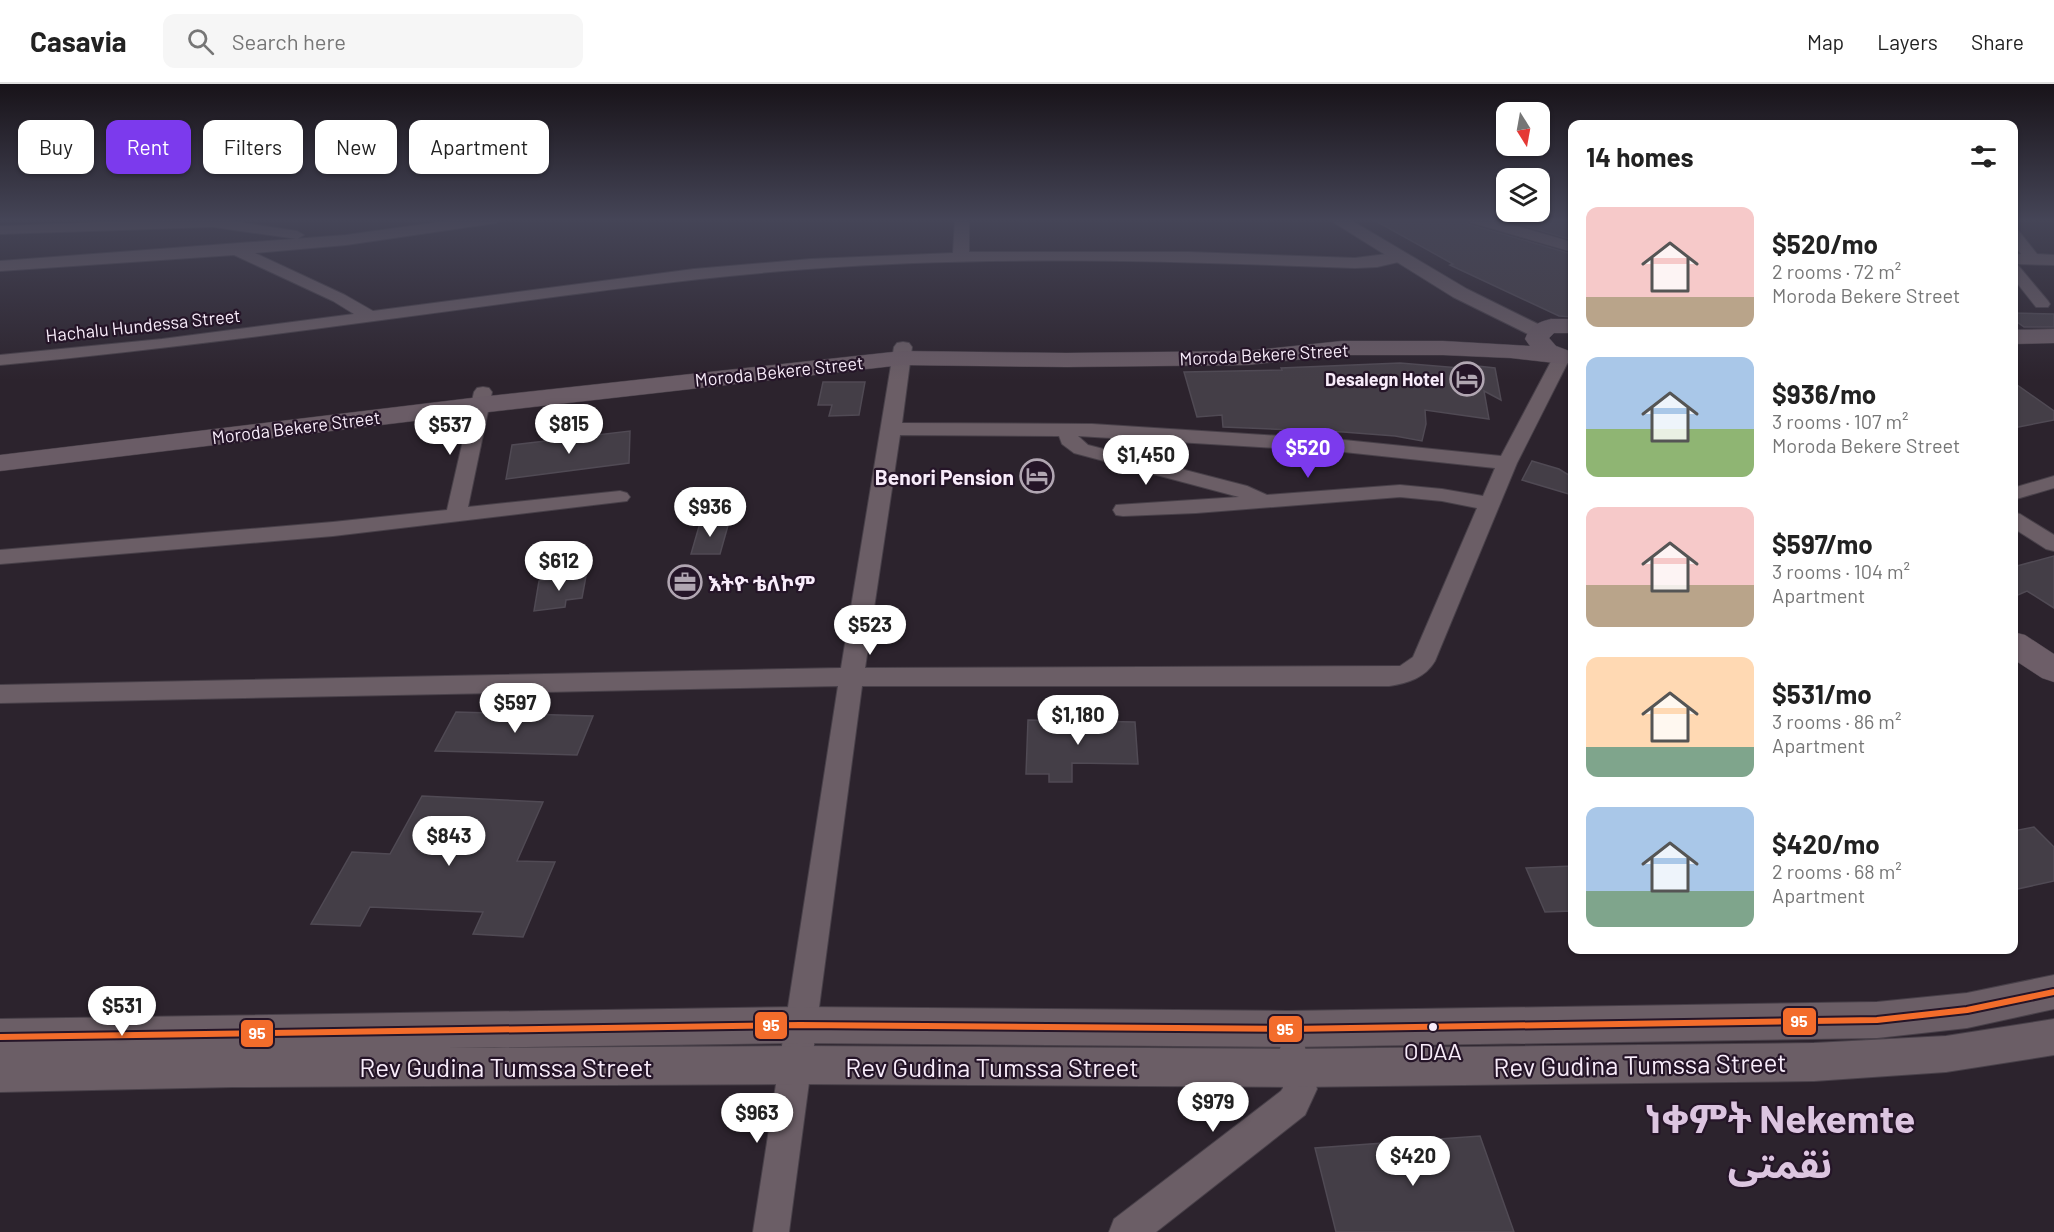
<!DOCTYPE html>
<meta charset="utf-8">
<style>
body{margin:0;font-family:Barlow,"Noto Sans Arabic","Noto Sans Ethiopic",sans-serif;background:#f6f6f6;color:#222;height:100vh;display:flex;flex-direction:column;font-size:22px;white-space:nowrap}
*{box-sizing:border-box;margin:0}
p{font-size:20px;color:#767676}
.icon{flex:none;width:33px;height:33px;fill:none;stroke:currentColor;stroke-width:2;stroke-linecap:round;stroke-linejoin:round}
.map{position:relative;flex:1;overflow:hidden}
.side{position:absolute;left:1568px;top:36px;width:450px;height:834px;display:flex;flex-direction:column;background:#fff;border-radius:12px;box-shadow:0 2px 4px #0004}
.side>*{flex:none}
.guide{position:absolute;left:18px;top:36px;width:570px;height:54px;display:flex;gap:12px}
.needle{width:39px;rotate:169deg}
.fabs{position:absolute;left:1496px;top:18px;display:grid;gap:12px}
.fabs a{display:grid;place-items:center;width:54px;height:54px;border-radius:12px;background:#fff;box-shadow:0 2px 4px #0004;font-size:30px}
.price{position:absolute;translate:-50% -51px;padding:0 14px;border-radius:21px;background:#fff;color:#222;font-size:20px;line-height:39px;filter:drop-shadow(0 2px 3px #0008)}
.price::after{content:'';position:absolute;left:50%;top:36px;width:18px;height:14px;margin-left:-9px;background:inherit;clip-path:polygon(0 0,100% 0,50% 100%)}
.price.on{background:#7c3aed;color:#fff}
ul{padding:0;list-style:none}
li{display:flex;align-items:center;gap:18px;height:150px;padding:0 18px}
li span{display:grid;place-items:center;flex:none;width:168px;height:120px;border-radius:12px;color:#555}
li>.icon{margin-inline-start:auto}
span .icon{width:72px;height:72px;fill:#fffc;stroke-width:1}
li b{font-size:26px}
h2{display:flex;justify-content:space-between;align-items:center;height:72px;padding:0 18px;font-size:26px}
.tag{padding:0 21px;border-radius:12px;background:#fff;box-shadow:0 2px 4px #0004;font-size:21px;line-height:54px}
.tag.on{background:#7c3aed;color:#fff}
header{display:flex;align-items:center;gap:36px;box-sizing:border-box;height:84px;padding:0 30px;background:#fff;border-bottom:2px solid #e0e0e0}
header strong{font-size:28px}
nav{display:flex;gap:33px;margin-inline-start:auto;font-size:21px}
.search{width:420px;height:54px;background:#f6f6f6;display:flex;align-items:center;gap:15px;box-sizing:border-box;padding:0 21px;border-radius:12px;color:#767676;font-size:22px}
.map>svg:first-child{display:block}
</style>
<header>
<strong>Casavia</strong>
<div class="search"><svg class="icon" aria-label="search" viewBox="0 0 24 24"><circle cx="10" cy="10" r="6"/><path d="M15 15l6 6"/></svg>Search here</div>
<nav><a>Map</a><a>Layers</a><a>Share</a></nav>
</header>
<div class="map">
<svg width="2054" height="1148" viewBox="0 0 2054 1148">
<rect width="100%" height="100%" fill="#2c232d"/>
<!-- building -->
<path fill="#443e47" stroke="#504a54" stroke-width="1.5" d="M1372,135H1465L1468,140L1572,170V233L1559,232L1450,181L1453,180Z
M1502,135H1572V156Z
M2013,229L2054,230V243H2024L2013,235Z
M1400,279L1460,284V280L1495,284L1501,316L1484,307L1489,335L1425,326L1426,340L1422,357L1395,352L1343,348L1223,343L1222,331L1197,333L1184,288L1282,286L1281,284Z
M823,298H865L859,331L829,332L832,321H818Z
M2013,298L2054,327V336L2013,344Z
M630,347L629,379L506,395L512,361Z
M1532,377L1559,385L1572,393V411L1522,396Z
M729,438L720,470H691L700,439Z
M2054,472V524L2027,507L2013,513V483Z
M586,492L582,514L566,516L565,523L534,527L539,497Z
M456,628L593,632L577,671L435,667Z
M1028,636L1135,638L1138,680L1072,679V698H1049V690H1026Z
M422,712L543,718L517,777L555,778L523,853L473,850L483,828L370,823L360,842L311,840L352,768L390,770Z
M2034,743L2054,763V797L2013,806V747Z
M1572,782V827L1545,828L1526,784Z
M1480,1052L1514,1148H1336L1315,1064Z"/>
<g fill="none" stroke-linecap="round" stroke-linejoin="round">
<defs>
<path id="minor" d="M193,135H219L297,147L304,151L297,155L213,143L0,150V142Z
M461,135H503L496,139L346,161L255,169L345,211L373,227L694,185L811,175L953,169L955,135H969V168H1189L1355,174L1402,168L1410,173L1407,176L1377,183L1355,184C1173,177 990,171 808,185C663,196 518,218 374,237C249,254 125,269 0,281V271L162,255L354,230L333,217L234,171L0,187V177L346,151Z
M1467,135H1492L1572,158V168L1469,138Z
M2013,145L2018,146L2037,170L2054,171V181L2017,180L2048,217L2050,220L2048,223H2036L2013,194V171L2021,170L2013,159Z
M903,258L909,259L912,263L902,339L1092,340L1344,356L1501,372L1556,268H1568L1571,272L1517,379L1435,577C1425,594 1408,599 1389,602H862L789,1148H753L838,602L0,619V601L841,584L894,263L897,259ZM900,351L1059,352L1062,360L1074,369L1239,413L1116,421L1113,426L1116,431L1123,432L1196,429L1400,413L1442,417L1477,424L1413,573L1400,582L865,584ZM1078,352L1344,368L1495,384L1483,412L1442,405L1400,401L1267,411L1247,402L1088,361Z
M483,303L489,304L492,308L468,423L620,407L627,409L630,413L627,417L333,452L0,480V466L333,438L447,426L474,308L477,304Z
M2054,392V404L2013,416V404Z
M2013,428L2020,430L2054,451V467L2046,465L2013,444Z
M1293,955L1304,960L1317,1005L1305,1031L1156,1148H1109L1114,1135L1281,1007L1283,1004L1277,971L1282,960Z"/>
<path id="tertiary" d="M1328,135H1349L1467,205L1546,244L1549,248L1546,252H1532L1453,213Z
M2054,891V925L1967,944L1877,954L1288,963L800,959L447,964L796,962L1295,965L1814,959L1946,952L2054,935V971L1946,988L1814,997L1295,1003L796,1000L233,1003L0,1008V935L800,923L1288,927L1877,918L1967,909Z"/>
<path id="primary" d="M2013,548L2025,551L2054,570V598L2042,594L2013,575Z"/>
<path id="trunk" d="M1551,235H1572V249H1554L1549,254L1556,262L1572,268V278L1564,280L1511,274L1443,271H1342L1247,281L1067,283L902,281L480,329L0,387V371L480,313L902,267L1067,269L1247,267L1342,257H1443L1530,262L1525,255C1530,242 1538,238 1551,235Z
M2054,245V259L2013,260V246Z"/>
</defs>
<!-- minor casing -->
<use href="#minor" stroke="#484049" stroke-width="2"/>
<!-- tertiary casing -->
<use href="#tertiary" stroke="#484049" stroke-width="2"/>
<!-- primary casing -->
<use href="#primary" stroke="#484049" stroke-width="1"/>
<!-- trunk casing -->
<use href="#trunk" stroke="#484049" stroke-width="1"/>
<!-- minor -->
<use href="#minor" fill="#6b5e66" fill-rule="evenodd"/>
<!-- tertiary -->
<use href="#tertiary" fill="#6b5e66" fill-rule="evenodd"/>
<!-- primary -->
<use href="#primary" fill="#6d5e68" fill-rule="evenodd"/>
<!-- trunk -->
<use href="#trunk" fill="#6a5c66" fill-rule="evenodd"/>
<defs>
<path id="bus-1" d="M0,953L800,941L1288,945L1877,936L1967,926L2054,908"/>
</defs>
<!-- bus-1 casing -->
<use href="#bus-1" stroke="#251528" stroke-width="10"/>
<!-- bus-1 -->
<use href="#bus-1" stroke="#f36c2b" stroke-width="6"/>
</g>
<!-- sky -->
<linearGradient id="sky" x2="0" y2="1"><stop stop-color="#181319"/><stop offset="0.46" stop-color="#454557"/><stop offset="1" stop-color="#454557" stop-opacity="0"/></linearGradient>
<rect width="2054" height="296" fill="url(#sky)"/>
<!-- icons -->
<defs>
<symbol id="hotel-ring" viewBox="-11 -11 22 22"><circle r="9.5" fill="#251528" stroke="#b1a6b2" stroke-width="1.5"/><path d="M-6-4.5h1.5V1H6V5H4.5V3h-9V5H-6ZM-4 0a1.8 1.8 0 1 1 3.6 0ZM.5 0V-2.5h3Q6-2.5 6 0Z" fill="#b1a6b2"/></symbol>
<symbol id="office-ring" viewBox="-11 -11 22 22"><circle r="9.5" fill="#251528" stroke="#b1a6b2" stroke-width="1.5"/><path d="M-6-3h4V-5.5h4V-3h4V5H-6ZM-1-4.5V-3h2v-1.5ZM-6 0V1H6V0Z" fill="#b1a6b2"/></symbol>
</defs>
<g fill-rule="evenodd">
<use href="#hotel-ring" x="1448" y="276" width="38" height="38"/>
<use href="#hotel-ring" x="1018" y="373" width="38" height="38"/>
<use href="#office-ring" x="666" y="479" width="38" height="38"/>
</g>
<!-- markers -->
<circle fill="#f8ecfa" stroke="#251528" stroke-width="2" cx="1433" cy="943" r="5"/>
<g text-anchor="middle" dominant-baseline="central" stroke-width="4.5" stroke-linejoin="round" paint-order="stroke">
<!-- far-street labels -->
<g font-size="18" fill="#f8ecfa" stroke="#251528">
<text transform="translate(143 241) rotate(-6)">Hachalu Hundessa Street</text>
<text transform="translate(1264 270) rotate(-3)">Moroda Bekere Street</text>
<text transform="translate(779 287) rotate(-6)">Moroda Bekere Street</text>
<text transform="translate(296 343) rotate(-7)">Moroda Bekere Street</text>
</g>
<!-- far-poi labels -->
<g font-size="18" font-weight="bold" fill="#f8ecfa" stroke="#251528" text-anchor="end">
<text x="1444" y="295">Desalegn Hotel</text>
</g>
<!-- poi labels -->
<g font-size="21" font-weight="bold" fill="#f8ecfa" stroke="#251528" text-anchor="end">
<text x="1014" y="392">Benori Pension</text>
<text x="708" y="498" text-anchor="start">እትዮ ቴለኮም</text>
</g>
<!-- near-bus labels -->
<g font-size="24" fill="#f8ecfa" stroke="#251528">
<text x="1433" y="966">ODAA</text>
</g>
<!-- near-street labels -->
<g font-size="26" fill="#f8ecfa" stroke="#251528">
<text transform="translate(1640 980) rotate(-1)">Rev Gudina Tumssa Street</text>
<text x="506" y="982">Rev Gudina Tumssa Street</text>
<text x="992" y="982">Rev Gudina Tumssa Street</text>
</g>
<!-- near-town labels -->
<g font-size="39" font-weight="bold" fill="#dcc5e0" stroke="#251528">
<text x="1780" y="1033">ነቀምት Nekemte<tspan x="1780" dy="45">نقمتى</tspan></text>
</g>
</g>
<g stroke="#251528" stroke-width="2">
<rect x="1782" y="923" width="35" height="29" rx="6" fill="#f36c2b"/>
<rect x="754" y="927" width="34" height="29" rx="6" fill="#f36c2b"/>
<rect x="1268" y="931" width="35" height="28" rx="6" fill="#f36c2b"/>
<rect x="240" y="935" width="34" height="29" rx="6" fill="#f36c2b"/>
</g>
<g font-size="16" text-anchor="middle" font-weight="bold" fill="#fff">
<text x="1799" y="943">95</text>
<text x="771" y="947">95</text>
<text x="1285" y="951">95</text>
<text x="257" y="955">95</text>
</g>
</svg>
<div class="fabs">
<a><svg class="needle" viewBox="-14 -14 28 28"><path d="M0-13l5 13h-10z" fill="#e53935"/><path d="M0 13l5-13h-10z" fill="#767676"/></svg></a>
<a><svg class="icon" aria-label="layers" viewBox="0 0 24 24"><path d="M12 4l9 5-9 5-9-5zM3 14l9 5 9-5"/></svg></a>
</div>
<b class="price" style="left:569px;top:371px">$815</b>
<b class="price" style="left:450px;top:372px">$537</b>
<b class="price on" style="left:1308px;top:395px">$520</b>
<b class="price" style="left:1146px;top:402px">$1,450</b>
<b class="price" style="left:710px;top:454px">$936</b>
<b class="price" style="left:559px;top:508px">$612</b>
<b class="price" style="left:870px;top:572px">$523</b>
<b class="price" style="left:515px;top:650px">$597</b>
<b class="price" style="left:1078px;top:662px">$1,180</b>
<b class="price" style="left:449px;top:783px">$843</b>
<b class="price" style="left:122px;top:953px">$531</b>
<b class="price" style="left:1213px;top:1049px">$979</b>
<b class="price" style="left:757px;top:1060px">$963</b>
<b class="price" style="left:1413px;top:1103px">$420</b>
<div class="guide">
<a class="tag">Buy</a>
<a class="tag on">Rent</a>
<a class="tag">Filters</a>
<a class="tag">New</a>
<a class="tag">Apartment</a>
</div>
<section class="side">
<h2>14 homes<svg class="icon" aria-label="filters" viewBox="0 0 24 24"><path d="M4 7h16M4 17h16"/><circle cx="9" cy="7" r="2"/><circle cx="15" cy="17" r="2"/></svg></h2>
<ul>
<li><span style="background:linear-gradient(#f6c9c9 75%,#b9a48a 0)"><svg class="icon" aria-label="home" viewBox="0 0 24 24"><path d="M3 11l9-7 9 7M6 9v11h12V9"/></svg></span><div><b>$520/mo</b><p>2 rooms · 72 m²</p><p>Moroda Bekere Street</p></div></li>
<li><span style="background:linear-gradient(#a9c7e8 60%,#8fb573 0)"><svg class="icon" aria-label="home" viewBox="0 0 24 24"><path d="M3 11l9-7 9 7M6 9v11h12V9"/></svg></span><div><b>$936/mo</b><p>3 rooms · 107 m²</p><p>Moroda Bekere Street</p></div></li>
<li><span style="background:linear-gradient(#f6c9c9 65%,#b9a48a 0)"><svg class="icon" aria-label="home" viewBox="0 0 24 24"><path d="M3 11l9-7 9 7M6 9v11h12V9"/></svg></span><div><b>$597/mo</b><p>3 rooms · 104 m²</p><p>Apartment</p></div></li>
<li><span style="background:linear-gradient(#ffd9b3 75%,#7fa58c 0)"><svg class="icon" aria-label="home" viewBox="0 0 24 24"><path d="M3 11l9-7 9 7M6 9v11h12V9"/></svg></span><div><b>$531/mo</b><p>3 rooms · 86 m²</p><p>Apartment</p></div></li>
<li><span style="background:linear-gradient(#a9c7e8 70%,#7fa58c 0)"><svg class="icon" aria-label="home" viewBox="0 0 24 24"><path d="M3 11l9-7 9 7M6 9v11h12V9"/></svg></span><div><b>$420/mo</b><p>2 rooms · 68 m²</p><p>Apartment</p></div></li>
</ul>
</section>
</div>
